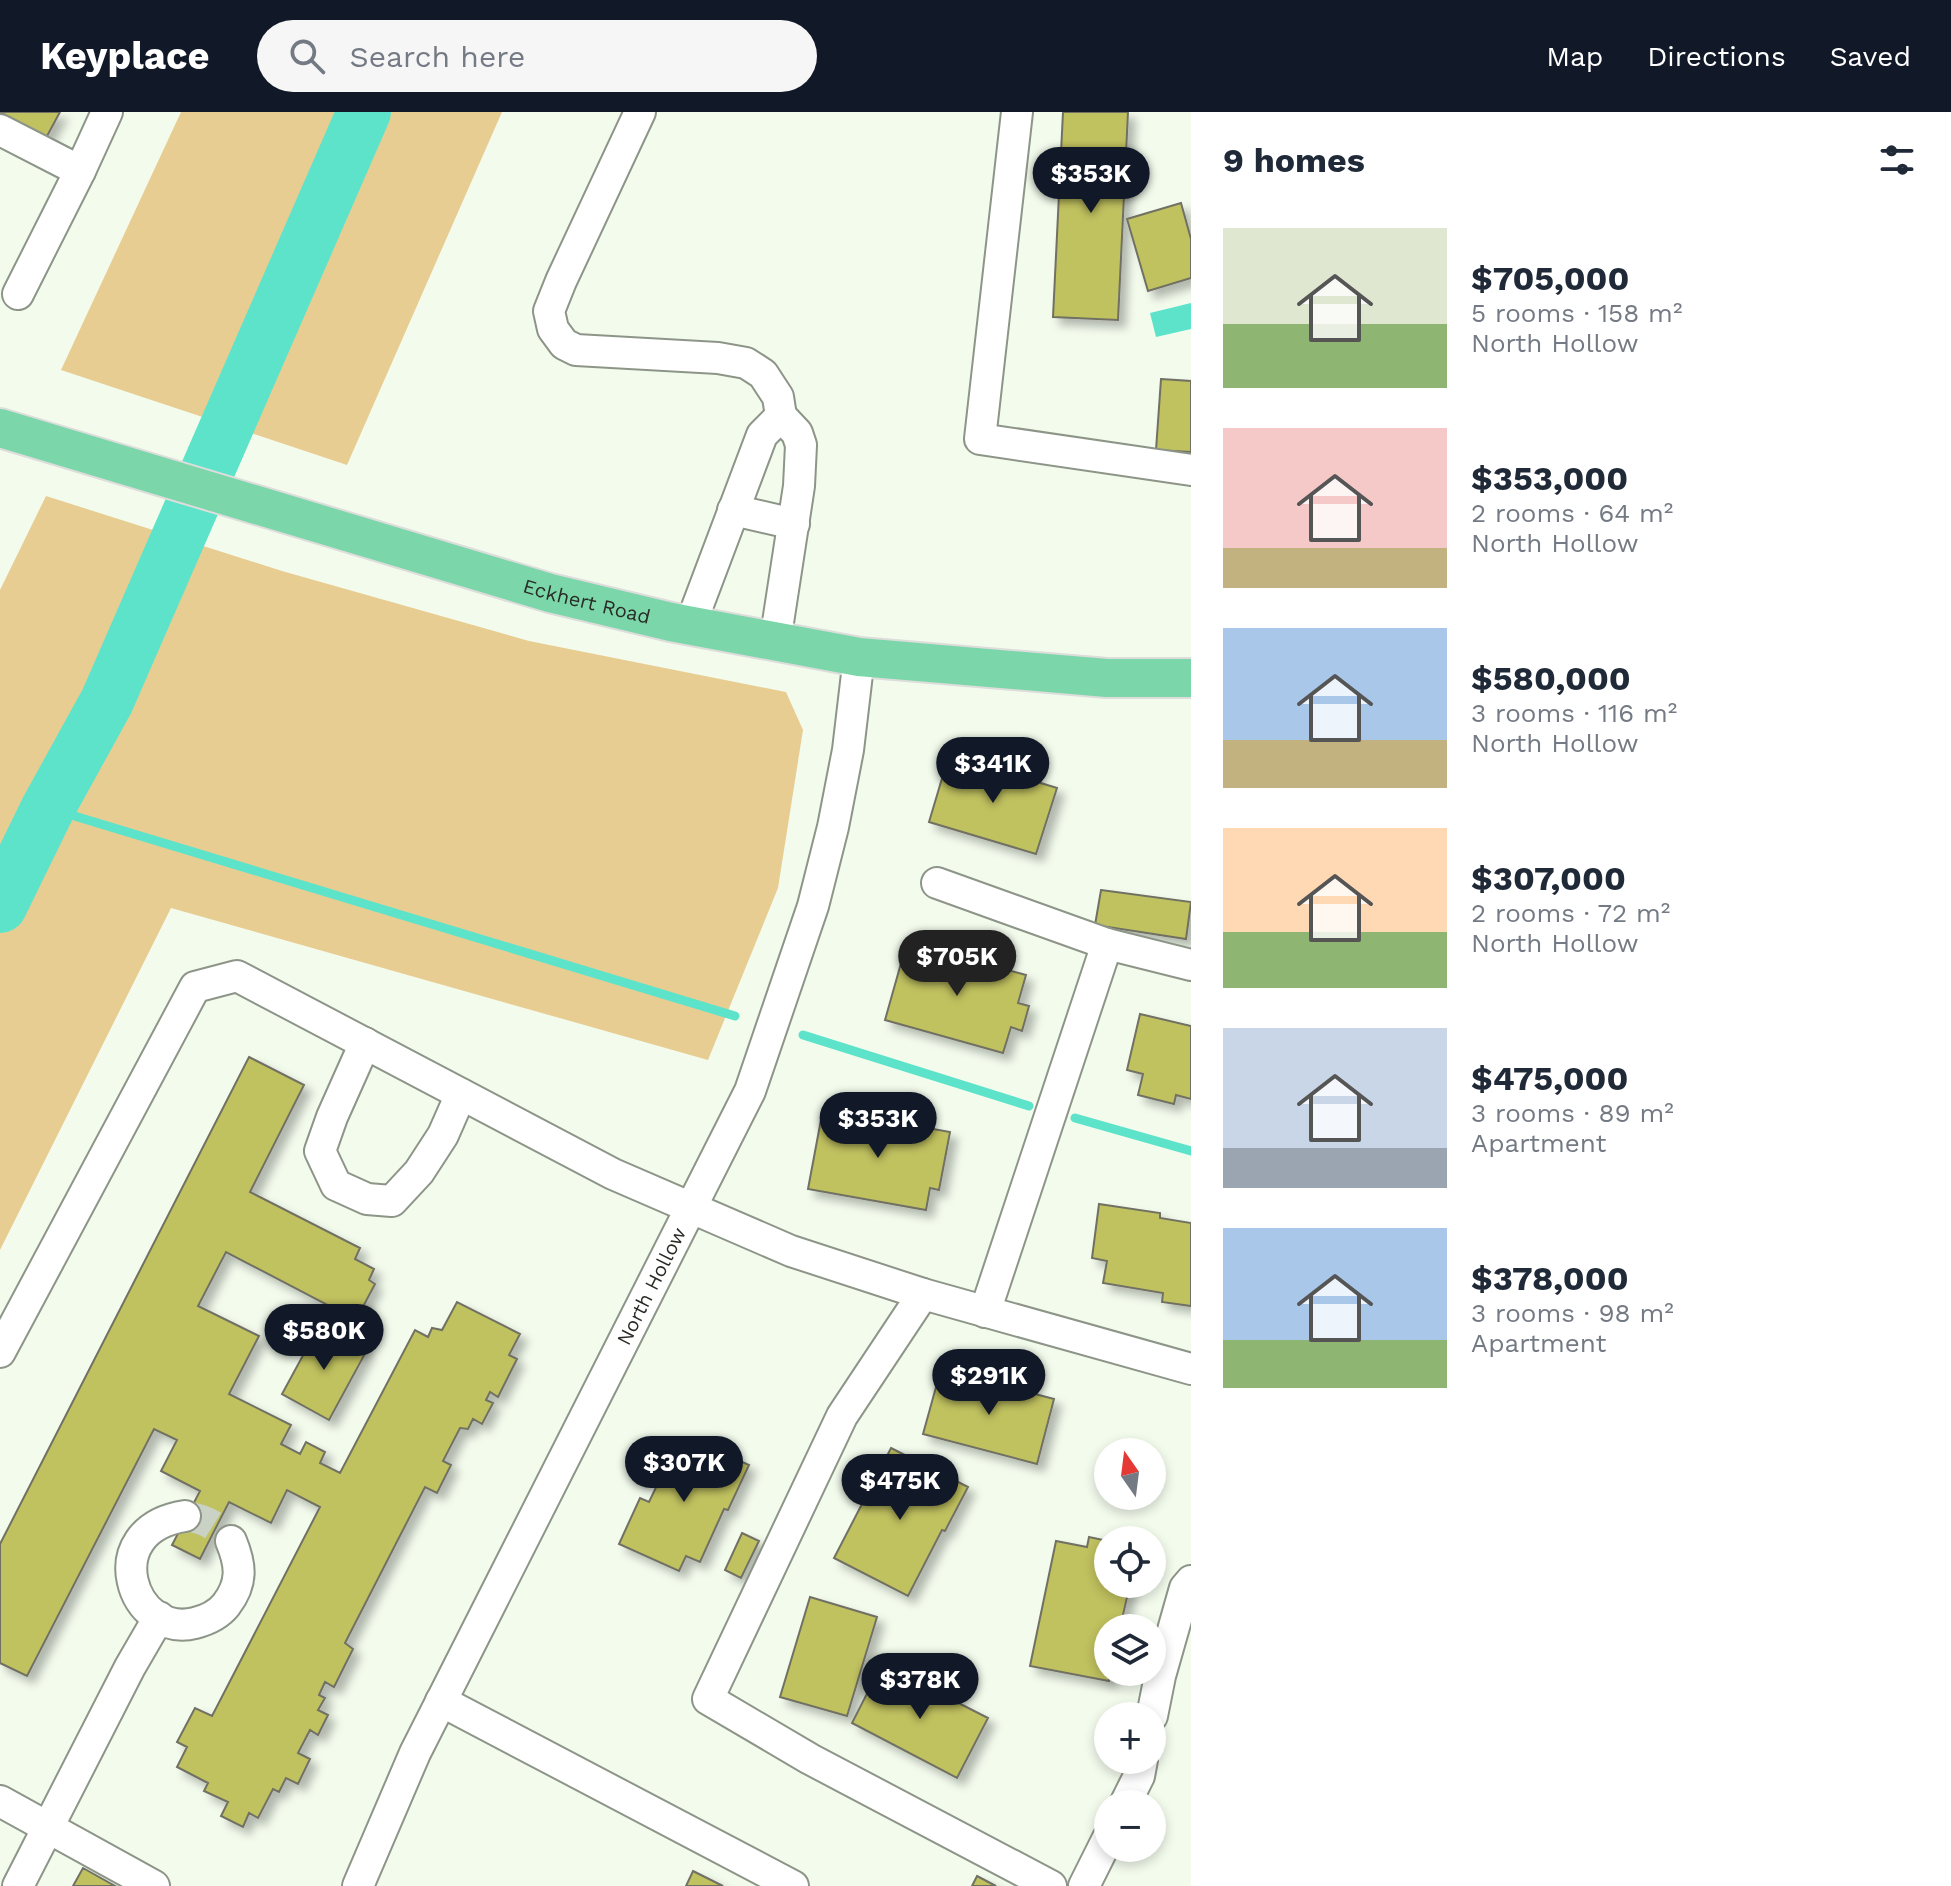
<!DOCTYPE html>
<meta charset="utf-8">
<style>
body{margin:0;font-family:"Work Sans",sans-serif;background:#f6f6f7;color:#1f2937;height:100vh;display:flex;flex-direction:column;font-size:30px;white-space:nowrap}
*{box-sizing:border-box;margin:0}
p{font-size:26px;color:#747a83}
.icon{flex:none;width:44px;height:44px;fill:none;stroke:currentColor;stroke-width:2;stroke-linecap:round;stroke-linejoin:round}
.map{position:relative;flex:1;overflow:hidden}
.sheet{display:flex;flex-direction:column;background:#fff;width:760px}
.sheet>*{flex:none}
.needle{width:52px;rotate:346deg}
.tools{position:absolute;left:1094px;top:1326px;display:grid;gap:16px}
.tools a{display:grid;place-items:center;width:72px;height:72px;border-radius:50%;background:#fff;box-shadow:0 4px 12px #0003;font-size:40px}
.price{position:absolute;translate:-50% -68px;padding:0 18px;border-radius:28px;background:#111827;color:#fff;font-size:26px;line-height:52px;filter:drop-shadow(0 2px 4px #0008)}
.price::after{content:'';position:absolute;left:50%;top:48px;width:24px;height:18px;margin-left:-12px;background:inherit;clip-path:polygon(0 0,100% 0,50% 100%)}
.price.active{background:#222;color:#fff}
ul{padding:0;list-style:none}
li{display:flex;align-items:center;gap:24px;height:200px;padding:0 32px}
li span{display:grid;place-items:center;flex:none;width:224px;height:160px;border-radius:0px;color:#555}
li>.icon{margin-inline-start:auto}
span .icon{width:96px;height:96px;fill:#fffc;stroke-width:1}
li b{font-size:34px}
h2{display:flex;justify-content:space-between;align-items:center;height:96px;padding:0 32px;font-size:34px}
header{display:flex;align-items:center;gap:48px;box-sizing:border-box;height:112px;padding:0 40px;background:#111827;color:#fff}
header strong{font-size:38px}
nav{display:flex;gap:44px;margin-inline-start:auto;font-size:28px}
.search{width:560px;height:72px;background:#f6f6f7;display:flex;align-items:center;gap:20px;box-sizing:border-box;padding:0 28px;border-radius:44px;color:#747a83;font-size:30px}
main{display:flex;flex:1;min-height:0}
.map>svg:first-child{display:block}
</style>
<header>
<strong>Keyplace</strong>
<div class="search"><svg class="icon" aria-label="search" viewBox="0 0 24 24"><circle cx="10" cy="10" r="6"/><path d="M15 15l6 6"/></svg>Search here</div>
<nav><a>Map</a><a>Directions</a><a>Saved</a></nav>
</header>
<main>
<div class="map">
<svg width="1191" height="1774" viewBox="0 0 1191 1774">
<defs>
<filter id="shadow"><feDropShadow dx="7" dy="7" stdDeviation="4" flood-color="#0004"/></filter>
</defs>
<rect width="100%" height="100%" fill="#f3fbed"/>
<!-- green -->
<path fill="#e8cd93" d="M181,0H502L347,353L61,258Z
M46,384L282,459L529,529L786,580L803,618L778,776L708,948L171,796L0,1138V478Z"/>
<!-- water -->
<path fill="#5de3ca" d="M1191,191V217L1156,225L1150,201Z"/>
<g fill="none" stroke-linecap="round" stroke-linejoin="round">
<!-- stream -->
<path stroke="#5de3ca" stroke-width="9" d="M48,696L735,904
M803,923L1029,994
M1075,1006L1191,1039"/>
<!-- river -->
<path stroke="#5de3ca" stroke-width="54" d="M0,794L48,696L107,589L364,0"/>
</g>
<!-- building -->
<path fill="#c0c15e" stroke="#717164" stroke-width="2" filter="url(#shadow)" d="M0,0H60L46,26Z
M1063,0H1128L1118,208L1053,205Z
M1181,91L1191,127V166L1148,179L1127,107Z
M1161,267L1191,269V340L1156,338Z
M949,643L1057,676L1036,742L929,710Z
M1101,778L1191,790L1186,827L1095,813Z
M907,830L1026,863L1018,891L1029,894L1022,919L1011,915L1003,941L885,908Z
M1140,902L1191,914V987L1176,983L1174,992L1138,983L1143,962L1127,958Z
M249,945L304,973L250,1080L360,1136L355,1147L374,1157L369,1168L375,1172L356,1208L226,1140L198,1194L259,1224L229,1282L291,1313L281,1332L300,1342L306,1330L325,1340L320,1351L340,1361L415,1218L428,1225L432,1216L442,1218L457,1190L520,1222L509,1243L517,1247L498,1285L490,1280L486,1288L493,1291L482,1312L473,1307L468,1317L460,1316L443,1349L451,1353L437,1381L425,1375L345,1531L353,1537L334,1575L325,1570L319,1583L325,1586L318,1598L328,1603L318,1623L310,1618L298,1641L310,1647L298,1672L286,1666L279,1680L273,1677L258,1706L249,1701L243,1715L221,1704L228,1690L204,1679L208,1671L177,1655L187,1635L177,1630L195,1596L212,1604L320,1395L287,1378L271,1411L229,1390L200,1447L172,1433L200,1379L161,1359L177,1328L154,1317L27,1564L0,1551V1432Z
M823,997L950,1020L939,1078L930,1076L926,1098L808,1077Z
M1099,1092L1160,1101V1106L1191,1111V1194L1162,1190L1163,1181L1103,1171L1107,1149L1092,1146Z
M320,1212L367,1238L329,1308L282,1282Z
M941,1257L1054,1287L1037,1352L923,1322Z
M689,1326L749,1353L728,1398L724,1397L700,1450L686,1444L679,1459L619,1432L640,1386L649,1390L660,1367L648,1361L662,1331L683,1340Z
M891,1336L968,1375L945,1419L942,1418L908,1484L834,1446Z
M742,1421L759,1429L741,1466L725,1458Z
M1089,1425L1108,1429V1472H1130L1120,1516H1108V1560H1111L1109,1569L1030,1554L1056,1429L1087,1435Z
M810,1485L877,1505L847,1604L780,1585Z
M882,1552L988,1606L957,1666L852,1611Z
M83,1756L115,1774H73Z
M693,1759L723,1774H686Z
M977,1764L996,1774H972Z"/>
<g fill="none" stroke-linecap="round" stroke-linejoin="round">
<!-- minor-tunnel -->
<path stroke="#cad1c5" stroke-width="30" stroke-dasharray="30 15" stroke-linecap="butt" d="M185,1404C206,1407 217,1414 231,1429"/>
<defs>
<g id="minor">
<path d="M640,0L561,169L549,199L553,217L564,232L576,238L718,246L746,251L763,262L778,285L781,304L797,321L801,333L799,374L775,530"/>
<path d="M1017,0L980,327L1191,358"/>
<path d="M0,18L80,59"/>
<path d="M18,182L80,59L107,0"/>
<path d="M733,398L794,412"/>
<path d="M690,514L762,323L781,304"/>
<path d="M937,771L1107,832"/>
<path d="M365,931L332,1005L320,1039L336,1073L367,1087L392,1089L419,1060L443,1023L461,982"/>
<path d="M923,1182L842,1304L708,1587L810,1647L1051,1774"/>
<path d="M985,1200L1107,832L1191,853"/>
<path d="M0,1240L195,875L237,864L613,1062L791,1139L923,1182L1191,1257"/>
<path d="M185,1404C95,1418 132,1527 195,1511C207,1508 218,1503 226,1493C243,1471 241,1453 231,1429"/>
<path d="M441,1589L793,1774"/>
<path d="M1152,1604L1160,1564L1185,1476L1191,1469"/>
<path d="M0,1689L154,1774"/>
<path d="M1125,1692L1139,1664L1142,1648"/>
<path d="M18,1774L130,1555L159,1505"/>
<path id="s1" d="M358,1774L415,1641L750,979L813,794L833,715L848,638L859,545"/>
<path d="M1084,1774L1108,1726"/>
</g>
<g id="major">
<path id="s2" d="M0,316L550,481L671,510L859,545L1107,566H1191"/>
</g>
</defs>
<!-- minor casing -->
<use href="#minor" stroke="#8d9588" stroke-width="34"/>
<!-- major casing -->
<use href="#major" stroke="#dddddc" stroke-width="42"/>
<!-- minor -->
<use href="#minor" stroke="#fff" stroke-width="30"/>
<!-- major -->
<use href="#major" stroke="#7bd6aa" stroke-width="38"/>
</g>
<g text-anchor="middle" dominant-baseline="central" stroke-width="6" stroke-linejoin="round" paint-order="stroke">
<!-- street labels -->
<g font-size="20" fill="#282b26" stroke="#fff">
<text stroke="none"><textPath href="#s2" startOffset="612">Eckhert Road</textPath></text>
<text stroke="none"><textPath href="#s1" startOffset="668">North Hollow</textPath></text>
</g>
</g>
</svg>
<div class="tools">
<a><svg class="needle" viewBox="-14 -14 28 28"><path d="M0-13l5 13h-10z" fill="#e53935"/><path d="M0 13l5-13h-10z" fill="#747a83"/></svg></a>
<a><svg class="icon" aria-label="locate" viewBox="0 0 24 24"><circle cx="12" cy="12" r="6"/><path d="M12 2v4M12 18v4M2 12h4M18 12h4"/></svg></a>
<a><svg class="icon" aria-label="layers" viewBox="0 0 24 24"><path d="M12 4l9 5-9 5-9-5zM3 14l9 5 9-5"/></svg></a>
<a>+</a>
<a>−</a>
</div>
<b class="price" style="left:1091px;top:103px">$353K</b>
<b class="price" style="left:993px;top:693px">$341K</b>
<b class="price active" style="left:957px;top:886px">$705K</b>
<b class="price" style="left:878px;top:1048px">$353K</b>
<b class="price" style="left:324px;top:1260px">$580K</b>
<b class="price" style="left:989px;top:1305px">$291K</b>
<b class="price" style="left:684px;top:1392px">$307K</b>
<b class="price" style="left:900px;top:1410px">$475K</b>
<b class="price" style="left:920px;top:1609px">$378K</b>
</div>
<section class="sheet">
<h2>9 homes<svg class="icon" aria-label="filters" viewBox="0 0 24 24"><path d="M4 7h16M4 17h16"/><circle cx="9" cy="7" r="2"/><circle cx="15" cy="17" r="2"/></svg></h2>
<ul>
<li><span style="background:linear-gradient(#dfe7d0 60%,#8fb573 0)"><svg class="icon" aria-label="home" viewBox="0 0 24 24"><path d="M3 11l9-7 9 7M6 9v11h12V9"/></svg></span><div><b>$705,000</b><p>5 rooms · 158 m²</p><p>North Hollow</p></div></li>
<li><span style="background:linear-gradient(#f6c9c9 75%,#c2b280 0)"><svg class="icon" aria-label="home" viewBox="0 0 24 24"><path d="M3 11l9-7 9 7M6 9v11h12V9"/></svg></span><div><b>$353,000</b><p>2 rooms · 64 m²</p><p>North Hollow</p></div></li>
<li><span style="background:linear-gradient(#a9c7e8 70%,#c2b280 0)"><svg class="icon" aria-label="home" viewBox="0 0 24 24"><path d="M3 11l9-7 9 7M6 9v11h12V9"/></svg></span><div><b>$580,000</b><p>3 rooms · 116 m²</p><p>North Hollow</p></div></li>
<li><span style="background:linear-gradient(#ffd9b3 65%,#8fb573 0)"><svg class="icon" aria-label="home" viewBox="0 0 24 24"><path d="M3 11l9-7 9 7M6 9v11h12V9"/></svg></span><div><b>$307,000</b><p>2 rooms · 72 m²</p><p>North Hollow</p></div></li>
<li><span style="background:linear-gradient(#c9d6e8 75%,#9aa5b1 0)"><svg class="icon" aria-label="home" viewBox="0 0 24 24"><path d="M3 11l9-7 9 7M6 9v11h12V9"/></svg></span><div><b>$475,000</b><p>3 rooms · 89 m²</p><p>Apartment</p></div></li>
<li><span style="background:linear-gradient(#a9c7e8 70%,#8fb573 0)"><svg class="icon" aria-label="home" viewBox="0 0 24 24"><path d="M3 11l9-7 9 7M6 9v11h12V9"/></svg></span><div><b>$378,000</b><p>3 rooms · 98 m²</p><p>Apartment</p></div></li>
</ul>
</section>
</main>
